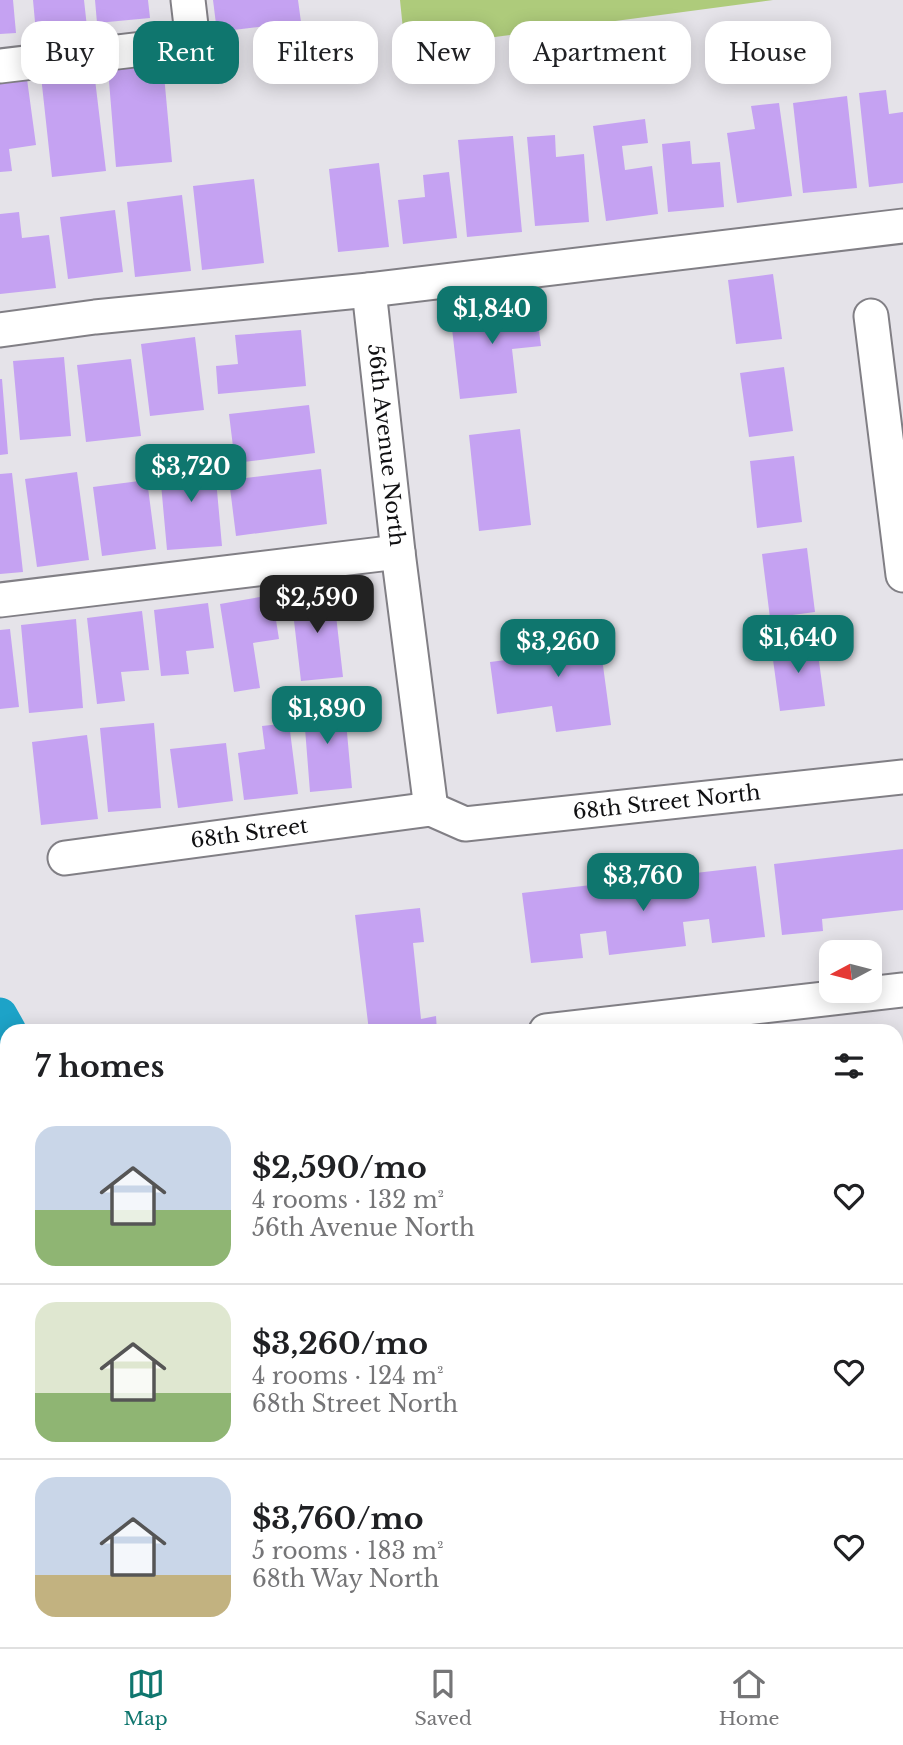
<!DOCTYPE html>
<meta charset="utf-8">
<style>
body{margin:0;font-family:"Libre Baskerville",serif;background:#f2f2f2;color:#202124;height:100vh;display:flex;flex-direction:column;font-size:26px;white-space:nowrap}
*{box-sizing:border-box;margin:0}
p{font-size:23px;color:#757577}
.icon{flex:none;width:38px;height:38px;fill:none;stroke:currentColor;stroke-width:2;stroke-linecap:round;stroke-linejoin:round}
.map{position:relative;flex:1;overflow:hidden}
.sheet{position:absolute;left:0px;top:1024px;width:903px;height:625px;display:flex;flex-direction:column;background:#fff;border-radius:21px 21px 0 0;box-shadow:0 4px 18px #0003}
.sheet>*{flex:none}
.guide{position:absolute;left:21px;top:21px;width:861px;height:63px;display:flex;gap:14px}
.needle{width:46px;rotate:263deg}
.tools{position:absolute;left:819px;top:940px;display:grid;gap:14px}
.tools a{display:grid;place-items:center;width:63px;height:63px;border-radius:14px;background:#fff;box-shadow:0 4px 18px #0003;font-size:35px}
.price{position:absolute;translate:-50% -60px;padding:0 16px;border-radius:14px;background:#0f766e;color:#fff;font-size:23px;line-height:46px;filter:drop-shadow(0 2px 4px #0008)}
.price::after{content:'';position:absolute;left:50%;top:42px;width:21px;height:16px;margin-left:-10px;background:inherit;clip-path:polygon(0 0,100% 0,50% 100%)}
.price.current{background:#222;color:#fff}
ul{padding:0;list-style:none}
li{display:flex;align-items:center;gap:21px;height:175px;padding:0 35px}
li+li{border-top:2px solid #e0e0e0}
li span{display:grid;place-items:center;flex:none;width:196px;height:140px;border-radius:21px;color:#555}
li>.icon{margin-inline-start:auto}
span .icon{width:84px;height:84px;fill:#fffc;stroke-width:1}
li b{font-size:30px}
h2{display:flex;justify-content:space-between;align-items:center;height:84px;padding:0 35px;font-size:30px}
.tag{padding:0 24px;border-radius:21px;background:#fff;box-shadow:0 4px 18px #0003;font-size:24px;line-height:63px}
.tag.current{background:#0f766e;color:#fff}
.dock{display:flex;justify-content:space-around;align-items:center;height:98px;border-top:2px solid #e0e0e0;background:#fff;font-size:19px;color:#757577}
.dock a{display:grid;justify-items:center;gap:4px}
.dock .current{color:#0f766e}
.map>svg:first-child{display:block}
</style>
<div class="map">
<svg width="903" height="1647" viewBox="0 0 903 1647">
<rect width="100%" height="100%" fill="#e5e3e9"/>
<!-- green -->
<path fill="#aecb7b" d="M400,0H773L405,49Z
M903,1620V1647H635L690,1642H896V1621Z"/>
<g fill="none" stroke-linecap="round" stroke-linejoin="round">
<!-- canal -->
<path stroke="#1da3c8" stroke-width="35" d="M0,1015L9,1031
M343,1642L346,1647"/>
</g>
<!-- building -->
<path fill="#c5a2f2" d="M0,0H13L16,33L0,34Z
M33,0H84L87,27L36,33Z
M95,0H148L150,18L97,23Z
M213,0H298L301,22L217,32Z
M163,64L172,162L116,167L108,69Z
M94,71L106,171L52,177L41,76Z
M27,79L36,145L9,149L12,171L0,172V83Z
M886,90L889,114L903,112V183L869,187L859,93Z
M847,96L857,188L803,193L793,103Z
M779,103L792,196L737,203L727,133L755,129L751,106Z
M645,119L648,143L622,146L625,170L652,166L658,214L606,221L593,126Z
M555,135L556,157L584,154L589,222L535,226L527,137Z
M513,136L522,232L467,237L458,140Z
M690,141L692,164L720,162L724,207L668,212L662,144Z
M379,163L389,247L338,252L329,169Z
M449,172L457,238L403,244L398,200L425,197L423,175Z
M254,179L264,263L202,270L193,186Z
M182,195L191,271L135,277L127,202Z
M115,210L123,272L68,279L60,217Z
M19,212L22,238L49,235L56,288L0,294V214Z
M773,274L782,339L736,344L728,280Z
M535,300L541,346L512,349L517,393L460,399L450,311Z
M301,330L306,386L218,394L216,366L238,364L235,335Z
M195,337L204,410L150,416L141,344Z
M64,357L71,436L20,440L13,361Z
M131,359L141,436L86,442L77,365Z
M784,367L793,431L749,437L740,373Z
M0,379H2L8,454L0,455Z
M309,405L315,453L235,463L229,414Z
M520,429L531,525L479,531L469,435Z
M794,456L802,522L757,528L750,461Z
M214,457L222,546L167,550L159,462Z
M321,469L327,524L236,536L229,480Z
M77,472L89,560L37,567L25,479Z
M12,473L23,572L0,574V474Z
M147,480L156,549L102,556L93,487Z
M807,548L815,612L770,618L762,554Z
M333,589L343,677L301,681L291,595Z
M272,595L279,639L253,643L260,688L234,692L220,604Z
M208,603L214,648L186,651L189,674L161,676L154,610Z
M142,611L149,670L121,672L125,701L97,704L87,618Z
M76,619L83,708L29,713L21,625Z
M597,621L611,725L556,732L552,706L497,714L490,662L545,655L542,629Z
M10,629L19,707L0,709V630Z
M816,639L825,706L780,711L771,645Z
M344,699L352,788L310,792L303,703Z
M154,723L161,808L108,812L100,728Z
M289,723L298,794L244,800L238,753L265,749L262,726Z
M87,735L98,819L41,825L32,742Z
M226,743L233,801L178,808L170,749Z
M903,849V910L822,919L823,931L782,935L774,864Z
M756,866L765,937L712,943L709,919L683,922L686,946L609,955L606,931L580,934L583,958L531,963L522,893Z
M420,908L424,942L413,943L421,1019L436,1016L437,1031H369L355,915Z
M903,1108V1160H896V1109Z
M896,1225H903V1297L896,1298Z
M0,1280L7,1292V1356L0,1360Z
M7,1377V1435L0,1439V1381Z
M903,1477V1535L896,1536V1478Z
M113,1642H187L190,1647H104Z"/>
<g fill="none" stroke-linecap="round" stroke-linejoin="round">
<defs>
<g id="street">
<path d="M0,66L193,43L188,0"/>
<path id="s1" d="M369,290L398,552L431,809"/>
<path d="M871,316L903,575"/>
<path d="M0,330L95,317L369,290L903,226"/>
<path d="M0,600L398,552"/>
<path id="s2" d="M431,809L465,824L903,777"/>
<path id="s3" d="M65,858L431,809"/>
<path d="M546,1031L903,990"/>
<path d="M896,1402L903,1401"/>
<path d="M0,1604L7,1617"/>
<path d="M20,1642L23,1647"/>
</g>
</defs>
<!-- street casing -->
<use href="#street" stroke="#817f85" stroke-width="37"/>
<!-- street -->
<use href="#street" stroke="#fff" stroke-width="33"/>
</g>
<g text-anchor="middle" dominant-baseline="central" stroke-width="7" stroke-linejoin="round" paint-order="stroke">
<!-- street labels -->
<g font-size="21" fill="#101012" stroke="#f3f0f7">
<text stroke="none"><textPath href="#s1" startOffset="156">56th Avenue North</textPath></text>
<text stroke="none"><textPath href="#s2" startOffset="240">68th Street North</textPath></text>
<text stroke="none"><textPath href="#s3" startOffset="186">68th Street</textPath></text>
</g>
</g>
</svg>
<div class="tools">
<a><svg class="needle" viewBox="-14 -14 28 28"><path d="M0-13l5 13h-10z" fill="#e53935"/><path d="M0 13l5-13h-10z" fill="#757577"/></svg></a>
</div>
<b class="price" style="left:492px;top:346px">$1,840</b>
<b class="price" style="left:191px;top:504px">$3,720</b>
<b class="price current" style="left:317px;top:635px">$2,590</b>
<b class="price" style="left:798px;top:675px">$1,640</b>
<b class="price" style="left:558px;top:679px">$3,260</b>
<b class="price" style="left:327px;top:746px">$1,890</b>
<b class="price" style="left:643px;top:913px">$3,760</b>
<div class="guide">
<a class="tag">Buy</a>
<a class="tag current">Rent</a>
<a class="tag">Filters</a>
<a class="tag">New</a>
<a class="tag">Apartment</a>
<a class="tag">House</a>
</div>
<section class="sheet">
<h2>7 homes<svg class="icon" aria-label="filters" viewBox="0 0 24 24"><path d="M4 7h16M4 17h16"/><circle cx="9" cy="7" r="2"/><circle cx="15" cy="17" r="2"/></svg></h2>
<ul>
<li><span style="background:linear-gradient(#c9d6e8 60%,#8fb573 0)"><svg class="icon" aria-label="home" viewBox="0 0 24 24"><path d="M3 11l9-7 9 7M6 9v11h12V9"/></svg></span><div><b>$2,590/mo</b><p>4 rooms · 132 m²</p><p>56th Avenue North</p></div><svg class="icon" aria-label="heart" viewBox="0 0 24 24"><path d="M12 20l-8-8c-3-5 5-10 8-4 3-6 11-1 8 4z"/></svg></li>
<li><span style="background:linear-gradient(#dfe7d0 65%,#8fb573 0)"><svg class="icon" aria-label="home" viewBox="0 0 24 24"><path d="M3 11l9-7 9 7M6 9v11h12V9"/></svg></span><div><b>$3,260/mo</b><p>4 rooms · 124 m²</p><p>68th Street North</p></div><svg class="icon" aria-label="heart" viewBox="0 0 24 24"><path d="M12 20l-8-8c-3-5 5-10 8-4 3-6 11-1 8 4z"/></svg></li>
<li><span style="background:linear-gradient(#c9d6e8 70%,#c2b280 0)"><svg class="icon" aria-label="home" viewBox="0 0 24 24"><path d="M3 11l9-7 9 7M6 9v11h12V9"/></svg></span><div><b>$3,760/mo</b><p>5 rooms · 183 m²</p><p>68th Way North</p></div><svg class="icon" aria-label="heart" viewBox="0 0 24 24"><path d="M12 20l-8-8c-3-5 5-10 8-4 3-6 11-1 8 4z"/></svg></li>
</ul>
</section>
</div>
<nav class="dock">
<a class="current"><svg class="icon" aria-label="map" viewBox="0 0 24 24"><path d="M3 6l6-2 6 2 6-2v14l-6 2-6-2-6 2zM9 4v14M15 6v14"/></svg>Map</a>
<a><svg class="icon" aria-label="saved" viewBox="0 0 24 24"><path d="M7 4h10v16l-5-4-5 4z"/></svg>Saved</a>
<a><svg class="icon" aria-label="home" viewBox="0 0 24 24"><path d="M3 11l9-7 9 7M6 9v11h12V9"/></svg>Home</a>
</nav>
